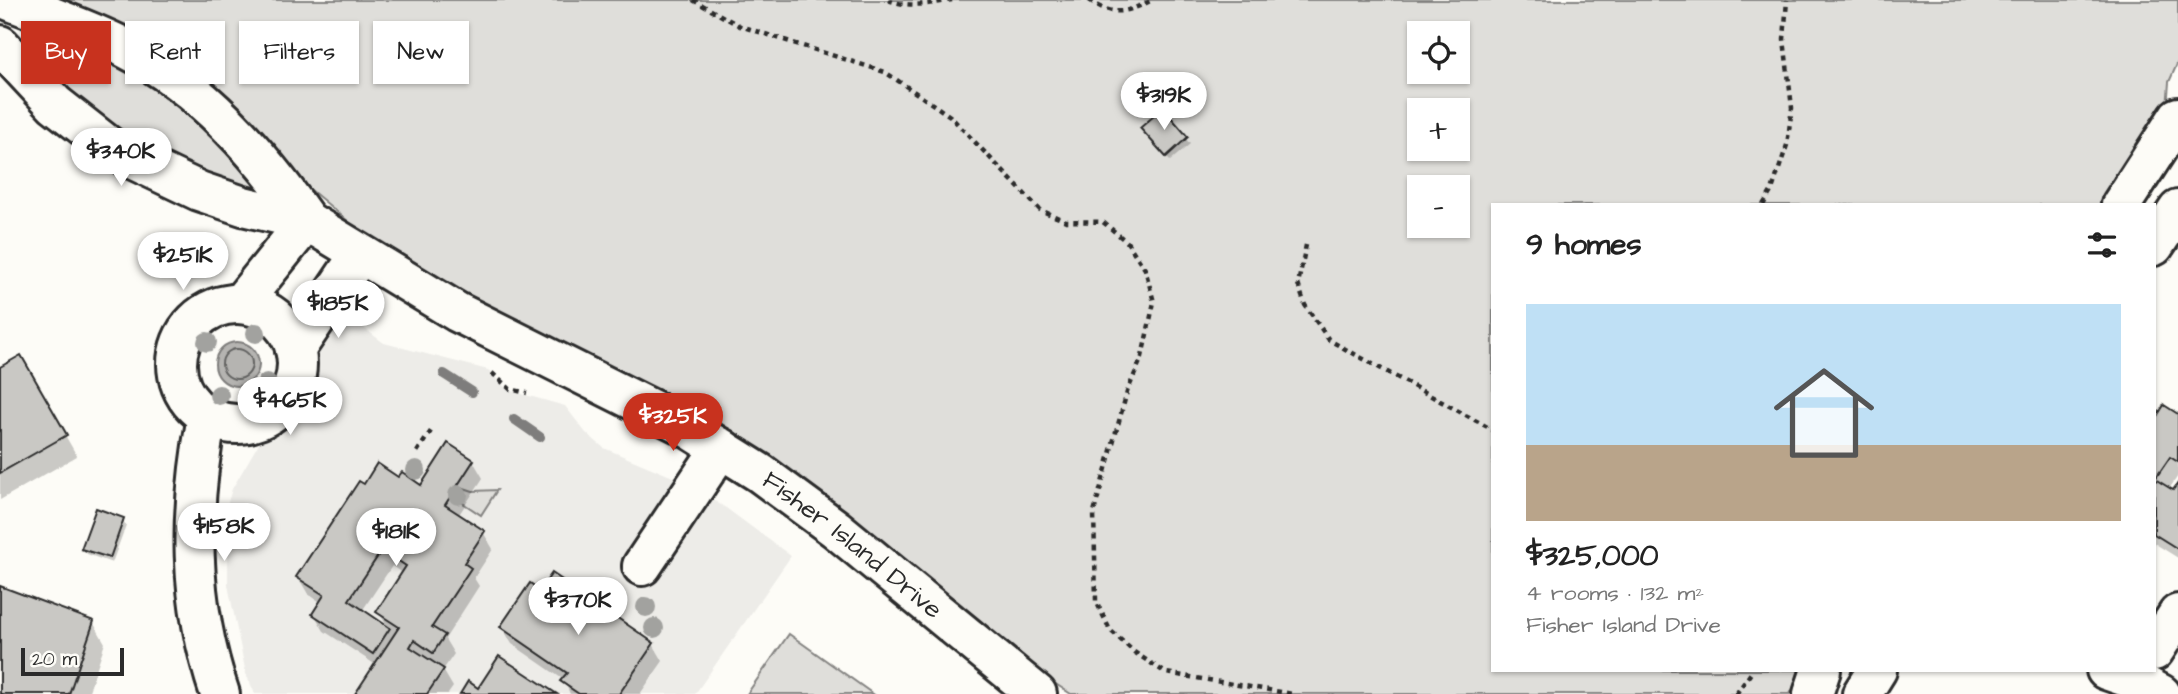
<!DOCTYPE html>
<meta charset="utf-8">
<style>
body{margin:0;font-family:"Architects Daughter",sans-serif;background:#f2f2f2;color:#222;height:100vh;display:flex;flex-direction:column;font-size:26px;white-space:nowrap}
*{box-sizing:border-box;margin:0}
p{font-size:23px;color:#767676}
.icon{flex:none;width:38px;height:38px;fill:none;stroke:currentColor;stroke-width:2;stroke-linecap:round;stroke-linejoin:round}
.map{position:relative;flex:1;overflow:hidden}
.drawer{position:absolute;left:1491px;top:203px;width:665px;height:469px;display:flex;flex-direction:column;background:#fff;border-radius:0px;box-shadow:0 2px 5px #0004}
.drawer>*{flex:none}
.guide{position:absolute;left:21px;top:21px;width:665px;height:63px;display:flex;gap:14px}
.tools{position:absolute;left:1407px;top:21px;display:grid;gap:14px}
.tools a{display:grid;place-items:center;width:63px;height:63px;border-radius:0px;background:#fff;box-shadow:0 2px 5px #0004;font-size:35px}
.scale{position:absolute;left:21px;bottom:18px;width:103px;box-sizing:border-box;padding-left:7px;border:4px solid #2b2b2b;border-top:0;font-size:19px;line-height:24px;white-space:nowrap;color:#2b2b2b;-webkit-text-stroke:5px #fdfcf7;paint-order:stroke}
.price{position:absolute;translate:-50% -60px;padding:0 16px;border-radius:24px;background:#fff;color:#222;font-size:23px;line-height:46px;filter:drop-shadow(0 2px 4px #0008)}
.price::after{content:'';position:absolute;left:50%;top:42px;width:21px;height:16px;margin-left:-10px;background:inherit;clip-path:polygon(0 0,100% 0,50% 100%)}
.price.active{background:#c8321e;color:#fff}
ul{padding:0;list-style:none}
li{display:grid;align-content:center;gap:14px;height:371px;padding:0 35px}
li+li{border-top:2px solid #e0e0e0}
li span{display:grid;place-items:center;height:217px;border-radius:0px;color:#555}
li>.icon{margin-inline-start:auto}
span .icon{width:126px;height:126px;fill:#fffc;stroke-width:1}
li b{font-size:30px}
h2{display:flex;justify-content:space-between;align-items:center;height:84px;padding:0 35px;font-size:30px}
.chip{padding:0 24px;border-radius:0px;background:#fff;box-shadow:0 2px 5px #0004;font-size:24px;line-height:63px}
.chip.active{background:#c8321e;color:#fff}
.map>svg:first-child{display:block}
</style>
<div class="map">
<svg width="2178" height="694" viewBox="0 0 2178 694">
<rect width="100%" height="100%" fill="#fdfcf7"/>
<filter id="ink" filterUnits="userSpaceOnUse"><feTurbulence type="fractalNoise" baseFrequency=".0143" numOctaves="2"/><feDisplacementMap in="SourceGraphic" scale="14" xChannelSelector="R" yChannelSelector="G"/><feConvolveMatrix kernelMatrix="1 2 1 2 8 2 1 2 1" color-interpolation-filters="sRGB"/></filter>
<g filter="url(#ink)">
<!-- built -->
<path fill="#edece8" d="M347,308L365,329L384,343L488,370L508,390L565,406L586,433L604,448L680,480L726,508L791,556L695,694H255L246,674L228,585V502L232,489L262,438L284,425L300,409L312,384L318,351Z"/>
<!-- green -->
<path fill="#dfdeda" stroke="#858482" stroke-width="2" fill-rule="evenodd" d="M39,0H2178V62L2169,82L2167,108L2104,205H1493V670H1803L1790,694H1071L355,227L274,159ZM1419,33H1458V72H1419ZM1419,110H1458V149H1419ZM1419,187H1458V226H1419Z
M54,36L95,50L162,86L270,193L203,177L127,144L40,61L37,47Z
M452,484L473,491L497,490L481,515L445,491Z
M789,634L873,694H747Z"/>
<!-- water -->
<path fill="#b5b4b1" stroke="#7e7d7b" stroke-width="2" d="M215 364a22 22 0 1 1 44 0a22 22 0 1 1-44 0Z"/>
<!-- shadow -->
<path fill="#0003" fill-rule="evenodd" d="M1163,110L1190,144L1170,161L1145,133Z
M20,357L77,456L0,500V369Z
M2178,416V476L2169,489L2174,492L2178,486V558L2154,543V424Z
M473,461L483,478L458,516L483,532L493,549L474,578L479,586L445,639L454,654L443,670L453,687L448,694H358L376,665L324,631L314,614L322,603L308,594L298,577L365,487L399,480L422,487ZM392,566L403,574L379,612L388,628L362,611Z
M122,520L126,525L112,563L87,554L83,548Z
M0,588L93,622L105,643L88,694H0Z
M502,627L653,644L663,661L640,694H570L564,680L512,644Z"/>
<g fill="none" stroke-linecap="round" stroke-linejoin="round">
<!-- shore -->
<path stroke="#626261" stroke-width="2" d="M222 364a15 15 0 1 1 30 0a15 15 0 1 1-30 0Z"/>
<!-- stream -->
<path stroke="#7e7d7b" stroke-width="10" d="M444,374L472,392
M514,419L540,437"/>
</g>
<!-- building -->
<path fill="#c9c8c4" stroke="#2b2b2b" stroke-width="2" d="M1163,108L1188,137L1166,157L1140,128Z
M21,355L67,435L0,473V367Z
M2164,405L2178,414V462L2170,457L2155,479L2173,490L2178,483V549L2154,534V421Z
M448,443L474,460L445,505L485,531L464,563L471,568L432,627L445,635L433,653L414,640L410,647L444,669L427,694H355L399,627L376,612L406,566L382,550L349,600L390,628L373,654L312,614L324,595L296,577L359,481L364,484L377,463L398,477L402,472L421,485Z
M96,508L124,518L110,558L81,549Z
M552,573L654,643L619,694H579L560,681L567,673L500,627L530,583L540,590Z
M0,586L94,621L69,694H0Z
M499,656L557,694H460L468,681L478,688Z"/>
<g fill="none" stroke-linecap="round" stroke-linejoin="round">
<defs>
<g id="minor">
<path d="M8,0C48,16 89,29 127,49C202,87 260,154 307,221"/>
<path id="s1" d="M0,45L55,104L115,151L199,191L243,206L307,221L457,312L685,426L760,473L836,529L1037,694"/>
<path d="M2121,205L2178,117"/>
<path d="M2154,246L2178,210"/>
<path d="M241,303L307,221"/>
<circle cx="237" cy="364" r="60"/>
<path d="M295,350L360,254"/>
<path d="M207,416C189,514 188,599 220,694"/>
<path d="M642,566L721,448"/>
<path d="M2154,651L2178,614"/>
<path d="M2106,670L2135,680L2161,694"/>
<path d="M1813,694L1821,670"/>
<path d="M1862,694L1877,670"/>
</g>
</defs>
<!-- minor casing -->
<use href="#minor" stroke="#2b2b2b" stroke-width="44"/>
<!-- path -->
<path stroke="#2b2b2b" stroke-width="4.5" stroke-dasharray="5 5" stroke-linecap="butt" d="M693,0L740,26L885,72L950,116L1040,210L1066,221L1103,222L1127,242L1145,269L1154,302L1142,357L1127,392L1094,512L1096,601L1110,630L1134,652L1166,673L1293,694
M888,0C909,8 930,4 952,0
M1089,0C1115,18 1126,12 1153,0
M1763,205L1772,190L1787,145L1792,108L1784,39L1787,0
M1306,245L1298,284L1305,305L1329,340L1493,430
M492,373L510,389L527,393
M256,440V422
M417,452L433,428
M1736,694L1753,670"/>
<!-- minor -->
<use href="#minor" stroke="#fdfcf7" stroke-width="38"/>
</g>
<!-- trees -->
<g fill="#a2a29f">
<circle cx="256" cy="333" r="10"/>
<circle cx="207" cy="342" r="10"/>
<circle cx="267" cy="383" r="10"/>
<circle cx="219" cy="395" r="10"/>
<circle cx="416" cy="470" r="10"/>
<circle cx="458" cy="495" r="10"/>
<circle cx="646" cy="607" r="10"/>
<circle cx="654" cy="628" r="10"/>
</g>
</g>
<g text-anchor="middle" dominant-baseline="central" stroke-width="5" stroke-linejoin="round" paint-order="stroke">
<!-- street labels -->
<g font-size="26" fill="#2b2b2b" stroke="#fdfcf7">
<text stroke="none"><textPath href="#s1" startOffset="998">Fisher Island Drive</textPath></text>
</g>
</g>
</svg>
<div class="tools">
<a><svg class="icon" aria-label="locate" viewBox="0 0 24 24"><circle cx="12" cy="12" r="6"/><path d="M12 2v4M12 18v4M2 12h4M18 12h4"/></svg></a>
<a>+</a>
<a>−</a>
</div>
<div class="scale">20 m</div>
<b class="price" style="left:1164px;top:132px">$319K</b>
<b class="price" style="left:121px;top:188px">$340K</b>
<b class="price" style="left:183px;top:292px">$251K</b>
<b class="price" style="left:338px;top:340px">$185K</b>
<b class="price" style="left:290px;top:437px">$465K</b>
<b class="price active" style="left:673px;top:453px">$325K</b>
<b class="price" style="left:224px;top:563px">$158K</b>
<b class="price" style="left:396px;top:568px">$181K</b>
<b class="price" style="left:578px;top:637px">$370K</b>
<div class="guide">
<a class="chip active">Buy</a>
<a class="chip">Rent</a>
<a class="chip">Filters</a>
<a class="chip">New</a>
</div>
<section class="drawer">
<h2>9 homes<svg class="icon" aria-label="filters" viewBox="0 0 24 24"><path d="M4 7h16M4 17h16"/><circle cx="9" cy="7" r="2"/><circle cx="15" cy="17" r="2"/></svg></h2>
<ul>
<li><span style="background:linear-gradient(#bfe0f5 65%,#b9a48a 0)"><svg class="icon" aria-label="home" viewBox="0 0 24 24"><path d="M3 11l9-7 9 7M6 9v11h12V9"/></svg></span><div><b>$325,000</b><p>4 rooms · 132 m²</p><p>Fisher Island Drive</p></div></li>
</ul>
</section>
</div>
